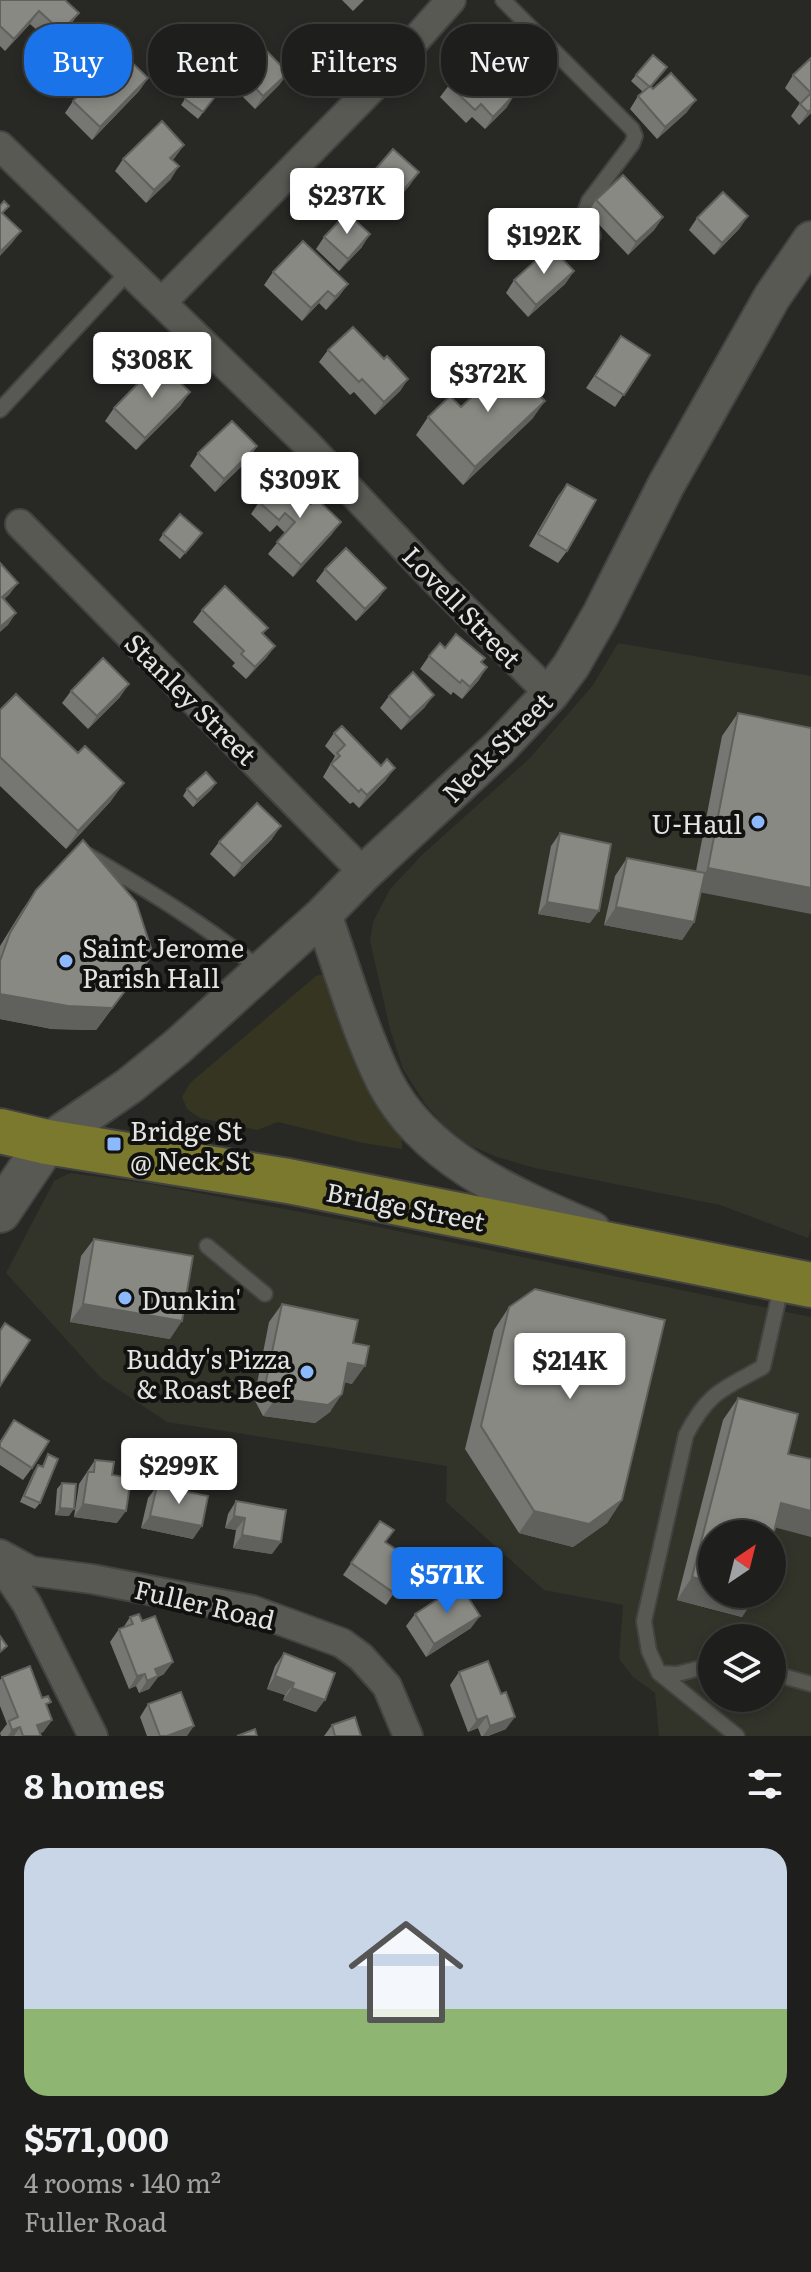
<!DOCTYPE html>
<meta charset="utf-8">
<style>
body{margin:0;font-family:Literata,serif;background:#2b2c29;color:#f1f3f6;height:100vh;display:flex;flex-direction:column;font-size:30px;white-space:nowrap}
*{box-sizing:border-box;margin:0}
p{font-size:26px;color:#a1a2a3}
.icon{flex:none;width:44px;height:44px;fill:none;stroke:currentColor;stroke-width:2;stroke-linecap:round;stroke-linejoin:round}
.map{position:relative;height:1736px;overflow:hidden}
.drawer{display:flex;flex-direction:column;background:#1e1f1c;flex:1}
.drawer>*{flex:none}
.guide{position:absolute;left:24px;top:24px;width:764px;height:72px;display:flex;gap:16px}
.needle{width:52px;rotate:35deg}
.controls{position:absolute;left:698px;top:1520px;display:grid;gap:16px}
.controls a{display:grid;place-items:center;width:88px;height:88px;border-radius:50%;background:#1e1f1c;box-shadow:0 4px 12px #0003,0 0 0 2px #3c3d3b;font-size:40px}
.price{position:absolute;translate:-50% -68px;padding:0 18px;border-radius:8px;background:#fff;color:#222;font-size:26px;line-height:52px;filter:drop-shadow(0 2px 4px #0008)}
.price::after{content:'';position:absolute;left:50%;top:48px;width:24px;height:18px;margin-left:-12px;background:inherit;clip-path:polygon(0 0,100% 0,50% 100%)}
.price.active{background:#1a73e8;color:#fff}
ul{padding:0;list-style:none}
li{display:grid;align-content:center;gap:16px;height:424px;padding:0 24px}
li span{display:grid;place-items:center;height:248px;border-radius:24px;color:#555}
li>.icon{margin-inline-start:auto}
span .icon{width:144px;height:144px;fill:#fffc;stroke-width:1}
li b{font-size:34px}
h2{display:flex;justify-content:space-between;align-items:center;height:96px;padding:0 24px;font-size:34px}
.tag{padding:0 28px;border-radius:32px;background:#1e1f1c;box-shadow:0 4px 12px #0003,0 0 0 2px #3c3d3b;font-size:28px;line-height:72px}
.tag.active{background:#1a73e8;color:#fff}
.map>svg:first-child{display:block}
</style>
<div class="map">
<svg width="811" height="1736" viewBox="0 0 811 1736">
<rect width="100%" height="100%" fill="#282925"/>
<!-- built -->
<path fill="#323329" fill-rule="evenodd" d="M618,643L811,676V1229L808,1238L720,1205L535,1168L497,1157L469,1145L444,1126L425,1104L403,1069L390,1029L370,941L373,922L390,889L423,854L530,758L593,685Z
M70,1173L151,1184L354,1222L811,1317V1736H659L655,1693L633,1677L619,1659L623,1605L544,1590L446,1502L447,1466L167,1422L101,1378L6,1273L54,1181ZM712,1534H772V1594H712ZM712,1638H772V1698H712Z"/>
<!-- green -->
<path fill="#353522" d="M324,974L348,1045L367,1085L402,1139V1149L363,1143L278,1122L257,1130L200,1118L187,1109L182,1097L190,1083L316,976Z"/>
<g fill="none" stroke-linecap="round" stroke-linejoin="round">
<defs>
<path id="service" d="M503,0L632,129L635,136L632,144L589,201L584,214L593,236
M0,410L130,270
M89,856C149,891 207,926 261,970
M207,1246L265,1294
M659,1673L677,1674L712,1665
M772,1673L811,1684
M737,1736L659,1673L649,1651L644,1621L686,1435C708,1392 723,1389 763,1367L782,1283"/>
<path id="minor" d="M0,146L306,443L435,580L550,694
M163,301L378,82L451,0
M20,524L364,873
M0,1554L31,1571L92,1579L252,1610L342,1643L361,1657L387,1686L408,1736
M0,1564L27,1604L93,1736"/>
<path id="tertiary" d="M323,915C343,971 359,1029 385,1082C425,1160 516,1197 592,1230
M47,1142L129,1086L177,1047L323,915L364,873L500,747L550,694L571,666L601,614L666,485L772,297L811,240"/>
<path id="secondary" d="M0,1212L47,1142"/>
<path id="primary" d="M0,1131L47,1142L288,1181L811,1285"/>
</defs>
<!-- service casing -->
<use href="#service" stroke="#434341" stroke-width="18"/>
<!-- minor casing -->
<use href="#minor" stroke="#434341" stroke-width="32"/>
<!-- tertiary casing -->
<use href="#tertiary" stroke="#434341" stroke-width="40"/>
<!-- secondary casing -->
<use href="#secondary" stroke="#434341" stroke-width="44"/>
<!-- primary casing -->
<use href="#primary" stroke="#434341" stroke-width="48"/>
<!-- service -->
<use href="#service" stroke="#595954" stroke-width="14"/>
<!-- minor -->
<use href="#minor" stroke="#595954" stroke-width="28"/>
<!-- tertiary -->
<use href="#tertiary" stroke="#595954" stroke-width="36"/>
<!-- secondary -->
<use href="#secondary" stroke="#595954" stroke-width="40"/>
<!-- primary -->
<use href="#primary" stroke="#7a792e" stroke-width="44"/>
</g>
<!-- wall -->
<path fill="#767672" d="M0,0L79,13L70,25L53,44L30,24L5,51L0,46Z
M342,0H364L353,11Z
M235,56L288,73L279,85L255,109L235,89L240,82L227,68Z
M811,58V113L799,125L791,116L800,103L785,88L793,75Z
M667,67L651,87L687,112L657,139L630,109L638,96L643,92L631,81L636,75Z
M148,78L139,91L92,140L65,113L73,101Z
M449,85L507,107L485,129L472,117L466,123L440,97Z
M214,98L198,119L181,105L185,99Z
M184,145L173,160L171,179L146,203L115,171L123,159Z
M368,178L410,185L385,213L359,190Z
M596,200L663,217L654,230L628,255L588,213Z
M748,216L739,229L714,255L689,230L697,218Z
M324,237L362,247L339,271L316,249Z
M574,271L565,284L528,317L506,293L514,280Z
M273,272L348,284L339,296L326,310L319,303L302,321L264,285Z
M621,336L650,355L615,407L586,388Z
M328,350L384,359L408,379L400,391L375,415L354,392L350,395L319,362Z
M181,405L136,450L105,421L114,408Z
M461,407L533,418L463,485L416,435L428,417Z
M198,453L249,459L215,492L190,466Z
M567,484V551L558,563L529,546L558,496Z
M259,502L332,534L293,577L268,554L285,533L277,525L270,532L251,514Z
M202,533L180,559L159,540L163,534Z
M325,569L386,588L377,600L356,621L316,581Z
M202,610L268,628L263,634L275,646L266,658L246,679L232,666L235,663L193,622Z
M445,648L481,663L479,680L462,699L453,692L451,695L420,669L429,656Z
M71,691L120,697L88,729L62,703Z
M389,696L425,707L401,730L380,708Z
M0,710L111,801L66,849L0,786Z
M738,713L811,728L701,892L694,922L682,940L604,925L615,876L627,858L696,871L722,736Z
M334,733L386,780L359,808L353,802L350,804L323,777L335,756L325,746Z
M187,789H212L193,807L183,796Z
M560,833L590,923L538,914L551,846Z
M272,839L234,877L210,854L219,842Z
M36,890L153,954L96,1030L52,1029L0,1019V946L21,912Z
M94,1239L170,1339L70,1322L81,1256Z
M282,1304L353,1343L352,1384L344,1382L330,1412L315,1423L263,1416L254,1399L269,1322Z
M509,1307L622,1500L607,1523L573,1547L519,1533L465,1449L494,1330Z
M738,1398L788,1454L775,1528L742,1617L677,1600L723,1420Z
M14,1420L32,1468L23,1480L0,1465V1441Z
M48,1454L40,1503L35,1509L20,1502L34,1471L38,1465L42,1466Z
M95,1460L112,1475L117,1523L74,1517L79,1484Z
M62,1483L69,1516L55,1515L57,1489Z
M157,1486L193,1539L141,1528L148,1498Z
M236,1501L272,1554L233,1548L236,1530L225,1528L228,1514Z
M380,1521L385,1542L415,1562L386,1605L343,1575Z
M415,1614L471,1628L426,1657L406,1626Z
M130,1617L164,1674L158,1677L149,1689L139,1693L136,1686L129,1689L110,1642L119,1629L123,1628Z
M284,1653L316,1712L283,1700L285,1695L267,1689L275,1666Z
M459,1672L506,1729L488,1736H481L478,1728L468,1732L450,1685Z
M2,1677L42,1698L52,1720L43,1732L40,1733L41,1736H1L0,1733L7,1724L0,1706V1680Z
M148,1704L187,1736H147L140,1717Z
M332,1725L361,1736H324Z"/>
<!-- shaded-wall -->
<path fill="#60605c" d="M39,11L30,24L5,51L14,39Z
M79,13L70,25L53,44L61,31Z
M288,73L279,85L255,109L263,96Z
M148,78L139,91L92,140L100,127Z
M515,94L507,107L485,129L493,117Z
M696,100L687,112L657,139L665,127Z
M811,109V113L799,125L808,112Z
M184,145L175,157L162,170L170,158Z
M179,166L171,179L146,203L154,190Z
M419,172L410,185L385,213L394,201Z
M748,216L739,229L714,255L722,243Z
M663,217L654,230L628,255L636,242Z
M21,231L12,243L0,256V252Z
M370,234L362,247L339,271L348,259Z
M574,271L565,284L528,317L536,305Z
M348,284L339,296L326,310L335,297Z
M328,291L319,303L302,321L311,308Z
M408,379L400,391L375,415L384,402Z
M190,392L181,405L136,450L145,438Z
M545,401L533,418L463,485L475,467Z
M257,446L249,459L215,492L224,479Z
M341,522L332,534L293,577L301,565Z
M18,583L9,595L0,603L2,597Z
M386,588L377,600L356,621L365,609Z
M16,613L8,625L0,632V627Z
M275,646L266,658L246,679L255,667Z
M487,667L479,680L462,699L470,687Z
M129,684L120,697L88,729L97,716Z
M434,695L425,707L401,730L410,718Z
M395,768L386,780L359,808L367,795Z
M124,783L111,801L66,849L78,831Z
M216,783L212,789L193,807L197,800Z
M281,826L272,839L234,877L242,864Z
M708,868L811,888V914L693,891Z
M547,902L599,911L590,923L538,914Z
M616,907L694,922L682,940L604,925Z
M153,954L96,1030L52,1029L0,1019V994Z
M83,1304L182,1321L170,1339L70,1322Z
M348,1363L365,1366L352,1384L336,1380Z
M342,1394L330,1412L315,1423L263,1416L276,1398Z
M622,1500L607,1523L573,1547L519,1533L534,1511Z
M781,1503L811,1511V1537L766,1525Z
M83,1504L126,1511L117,1523L74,1517Z
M60,1508L74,1509L69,1516L55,1515Z
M150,1516L202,1526L193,1539L141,1528Z
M234,1516L245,1518L236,1530L225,1528Z
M242,1535L281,1542L272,1554L233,1548Z
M692,1577L712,1582V1594H758L742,1617L677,1600Z
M480,1616L471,1628L426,1657L434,1644Z
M173,1662L164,1674L158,1677L149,1689L139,1693L155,1669Z
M145,1674L136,1686L129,1689L137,1676Z
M275,1676L294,1683L285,1695L267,1689Z
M292,1688L325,1700L316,1712L283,1700Z
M487,1716L478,1728L468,1732L477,1720Z
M515,1717L506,1729L488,1736H483L490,1726Z
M52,1720L43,1732L33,1736L37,1725Z
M194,1726L187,1736H167Z
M20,1727L14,1736H8L12,1730Z"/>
<!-- building -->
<path fill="#898984" stroke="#60605c" stroke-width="2" d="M0,0H65L79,13L61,31L39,11L14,39L0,26Z
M254,38L288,73L263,96L244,76L249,70L235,56Z
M121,52L148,78L100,127L73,101Z
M653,55L667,67L650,87L636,75Z
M811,58V109L808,112L800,104L811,93L793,75Z
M471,62L483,74L489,68L515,94L493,117L481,104L475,110L449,85Z
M671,73L696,100L665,127L638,96L650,86L653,89Z
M197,84L214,98L203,112L185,99Z
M162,121L184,145L170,158L179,166L154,190L123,159Z
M393,149L419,172L394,201L368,178Z
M623,175L663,217L636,242L596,200Z
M723,192L748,216L722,243L697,218Z
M4,201L9,206L2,213L21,231L0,252V206Z
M347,213L370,234L348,259L324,237Z
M303,241L348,284L335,297L328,291L311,308L273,272Z
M551,247L574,271L536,305L514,280Z
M353,327L384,359L387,356L408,379L384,402L362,379L359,382L328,350Z
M621,336L650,355L624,395L595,376Z
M159,362L190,392L145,438L114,408Z
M509,362L545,401L475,467L428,417L450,396L461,407Z
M232,421L257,446L224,479L198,453Z
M282,477L311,504L316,498L341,522L301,565L277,542L295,522L285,513L279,520L259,502Z
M567,484L596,500L567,551L538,534Z
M180,514L202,533L185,553L163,534Z
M346,548L386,588L365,609L325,569Z
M0,563L18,583L2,597L16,613L0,627Z
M225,586L268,628L262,633L275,646L255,667L241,654L244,651L202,610Z
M456,634L485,658L481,662L487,667L470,687L462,680L460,683L429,656L440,643L445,648Z
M103,658L129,684L97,716L71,691Z
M413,672L434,695L410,718L389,696Z
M16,694L78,753L85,746L124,783L78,831L0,757V710Z
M738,713L811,728V888L708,868Z
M342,726L381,766L387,759L395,768L367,795L361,789L359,792L331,764L340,756L337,753L345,745L334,733Z
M206,772L216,783L197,800L187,789Z
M257,803L281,826L242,864L219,842Z
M560,833L611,844L599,911L547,902Z
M83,840L136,902L153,954L112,1008L68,1006L0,994V961L10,933L36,890Z
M627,858L705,873L694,922L616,907Z
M94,1239L193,1256L182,1321L83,1304Z
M535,1289L665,1320L622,1500L589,1524L534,1511L481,1426L509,1307Z
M282,1304L358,1320L353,1343L369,1346L365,1366L348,1363L342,1394L328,1405L276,1398L266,1381Z
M5,1323L30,1340L0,1386V1331Z
M738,1398L798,1414L788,1454L811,1459V1511L781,1503L772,1540V1534H712V1582L692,1577Z
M14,1420L49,1441L32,1468L0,1447V1443Z
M48,1454L58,1459L40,1503L24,1496L38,1465L43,1467Z
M95,1460L114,1462L112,1475L131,1478L126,1511L83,1504L88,1472H94Z
M62,1483L76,1484L74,1509L60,1508Z
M157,1486L208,1496L202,1526L150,1516Z
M236,1501L286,1510L281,1542L242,1535L245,1518L234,1516Z
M380,1521L394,1530L385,1542L415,1562L394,1593L351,1563Z
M460,1585L480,1616L434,1644L415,1614Z
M139,1614L142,1621L155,1616L173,1662L155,1669L158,1676L147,1681L145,1674L137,1676L119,1629L133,1624L130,1617Z
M0,1636L7,1646L0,1652Z
M284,1653L335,1673L325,1700L292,1688L294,1683L275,1676Z
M488,1661L501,1694L506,1692L515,1717L490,1726L487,1716L477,1720L459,1672Z
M30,1666L42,1698L48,1696L51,1702L46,1704L52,1720L37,1725L41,1736H23L20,1727L12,1730L9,1721L18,1717L2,1677Z
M181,1692L194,1726L167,1736H160L148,1704Z
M355,1717L361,1736H335L332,1725Z
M255,1729L257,1736H237Z"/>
<!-- markers -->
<g fill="#8cb9fc" stroke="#11110f" stroke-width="3">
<circle cx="758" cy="822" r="8"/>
<circle cx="66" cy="961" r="8"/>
<rect x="106" y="1136" width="16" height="16" rx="4"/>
<circle cx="125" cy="1298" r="8"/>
<circle cx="307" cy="1372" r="8"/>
</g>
<g text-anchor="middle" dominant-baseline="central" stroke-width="8" stroke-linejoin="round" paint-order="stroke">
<!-- street labels -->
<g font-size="26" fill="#e3e3e1" stroke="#11110f">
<text transform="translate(463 606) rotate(46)">Lovell Street</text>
<text transform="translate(192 698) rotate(45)">Stanley Street</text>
<text transform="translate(496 746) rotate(-45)">Neck Street</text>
<text transform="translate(406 1205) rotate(11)">Bridge Street</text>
<text transform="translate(205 1603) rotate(13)">Fuller Road</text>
</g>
<!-- poi labels -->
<g font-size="26" fill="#e3e3e1" stroke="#11110f" text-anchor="start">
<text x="742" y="822" text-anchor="end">U-Haul</text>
<text x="82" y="946">Saint Jerome<tspan x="82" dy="30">Parish Hall</tspan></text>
<text x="130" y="1129">Bridge St<tspan x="130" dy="30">@ Neck St</tspan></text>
<text x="141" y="1298">Dunkin'</text>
<text x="291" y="1357" text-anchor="end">Buddy's Pizza<tspan x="291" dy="30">&amp; Roast Beef</tspan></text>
</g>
</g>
</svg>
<div class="controls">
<a><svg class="needle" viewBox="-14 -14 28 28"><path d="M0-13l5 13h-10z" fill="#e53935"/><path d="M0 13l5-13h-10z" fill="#a1a2a3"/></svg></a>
<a><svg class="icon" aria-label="layers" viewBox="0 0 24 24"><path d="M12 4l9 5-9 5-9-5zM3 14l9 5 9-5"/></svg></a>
</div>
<b class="price" style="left:347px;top:236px">$237K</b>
<b class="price" style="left:544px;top:276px">$192K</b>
<b class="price" style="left:152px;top:400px">$308K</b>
<b class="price" style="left:488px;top:414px">$372K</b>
<b class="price" style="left:300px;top:520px">$309K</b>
<b class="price" style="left:570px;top:1401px">$214K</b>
<b class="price" style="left:179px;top:1506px">$299K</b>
<b class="price active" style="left:447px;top:1615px">$571K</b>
<div class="guide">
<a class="tag active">Buy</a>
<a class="tag">Rent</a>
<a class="tag">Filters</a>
<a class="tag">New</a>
</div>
</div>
<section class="drawer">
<h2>8 homes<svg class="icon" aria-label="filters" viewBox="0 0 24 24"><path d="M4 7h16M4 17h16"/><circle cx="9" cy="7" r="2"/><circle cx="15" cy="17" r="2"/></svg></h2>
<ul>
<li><span style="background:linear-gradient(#c9d6e8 65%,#8fb573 0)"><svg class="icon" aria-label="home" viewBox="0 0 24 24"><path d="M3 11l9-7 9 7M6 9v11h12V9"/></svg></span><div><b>$571,000</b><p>4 rooms · 140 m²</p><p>Fuller Road</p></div></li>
</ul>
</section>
